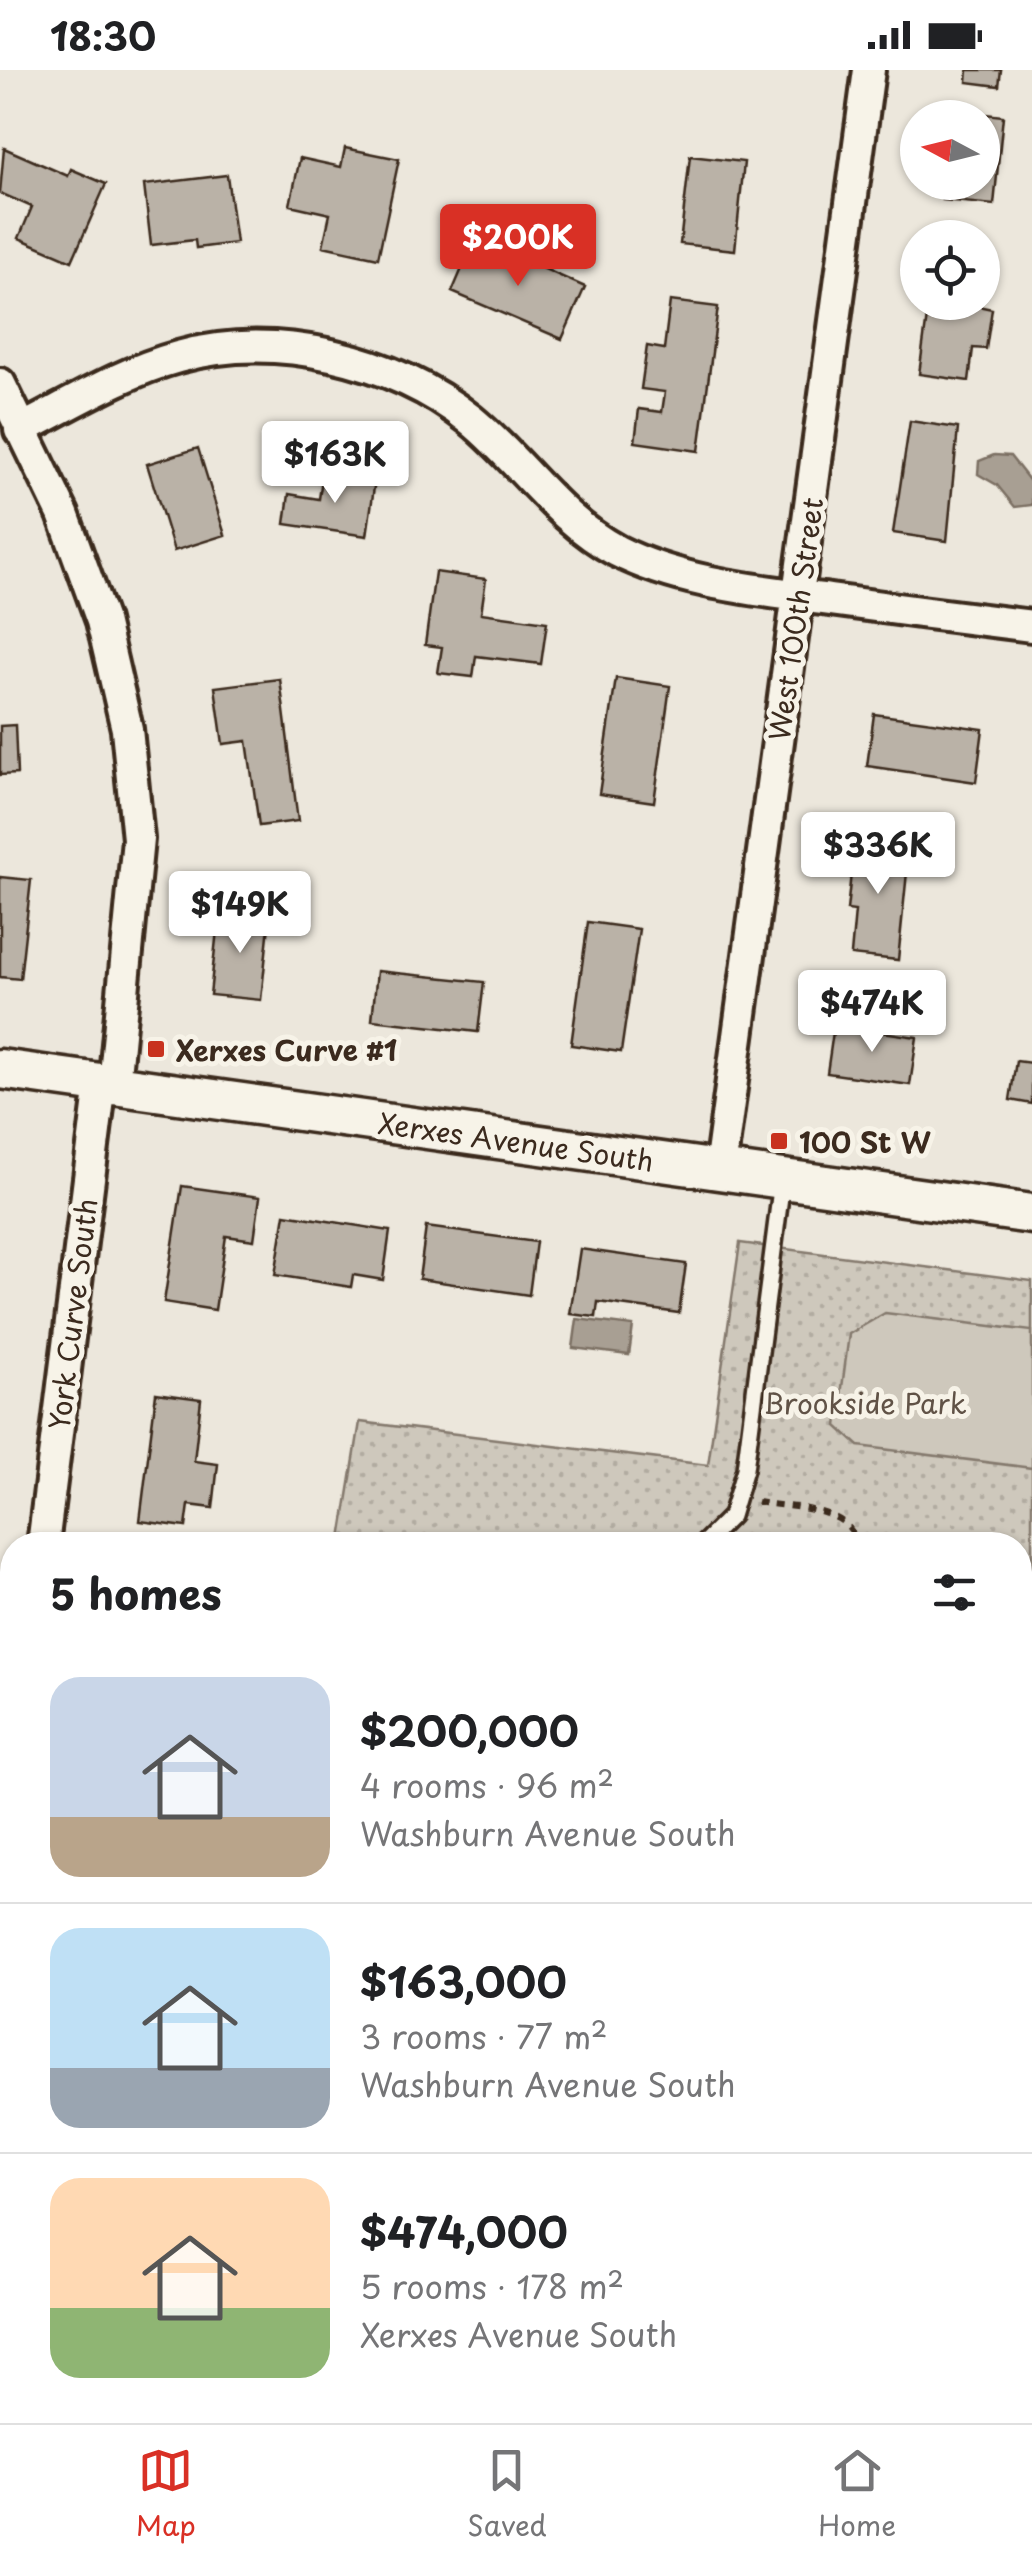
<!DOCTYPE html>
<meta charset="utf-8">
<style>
body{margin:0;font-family:"Playpen Sans",sans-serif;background:#f6f6f6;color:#202124;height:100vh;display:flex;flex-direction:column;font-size:38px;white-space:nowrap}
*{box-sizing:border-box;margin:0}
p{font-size:32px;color:#757577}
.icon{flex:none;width:55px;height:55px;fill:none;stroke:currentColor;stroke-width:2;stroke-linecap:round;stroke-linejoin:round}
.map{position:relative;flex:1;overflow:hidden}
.side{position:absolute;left:0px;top:1462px;width:1032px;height:892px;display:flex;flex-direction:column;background:#fff;border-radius:40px 40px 0 0;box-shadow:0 2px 8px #0004}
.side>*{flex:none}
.needle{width:65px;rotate:277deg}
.buttons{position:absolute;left:900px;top:30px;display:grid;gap:20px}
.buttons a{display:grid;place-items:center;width:100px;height:100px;border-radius:50%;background:#fff;box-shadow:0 2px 8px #0004;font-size:50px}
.price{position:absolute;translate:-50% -85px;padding:0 22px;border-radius:10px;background:#fff;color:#222;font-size:32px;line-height:65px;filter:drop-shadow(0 2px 5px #0008)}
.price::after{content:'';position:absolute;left:50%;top:60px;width:30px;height:22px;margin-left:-15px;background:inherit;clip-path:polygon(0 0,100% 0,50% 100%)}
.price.selected{background:#d93025;color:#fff}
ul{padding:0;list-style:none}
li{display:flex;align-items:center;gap:30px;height:250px;padding:0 50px}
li+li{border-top:2px solid #e0e0e0}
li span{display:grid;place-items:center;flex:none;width:280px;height:200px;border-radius:30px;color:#555}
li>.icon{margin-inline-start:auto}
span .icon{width:120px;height:120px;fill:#fffc;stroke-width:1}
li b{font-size:42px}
h2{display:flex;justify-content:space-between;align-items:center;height:120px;padding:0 50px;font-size:42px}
.status{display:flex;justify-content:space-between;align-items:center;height:70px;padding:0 50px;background:#fff;direction:ltr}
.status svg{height:28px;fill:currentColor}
.menu{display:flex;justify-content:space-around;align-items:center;height:140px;border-top:2px solid #e0e0e0;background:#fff;font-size:28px;color:#757577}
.menu a{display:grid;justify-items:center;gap:5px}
.menu .selected{color:#d93025}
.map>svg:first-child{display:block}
</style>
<div class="status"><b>18:30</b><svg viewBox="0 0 49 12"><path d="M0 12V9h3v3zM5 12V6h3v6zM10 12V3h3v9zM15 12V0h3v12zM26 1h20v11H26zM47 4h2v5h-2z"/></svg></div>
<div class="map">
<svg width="1032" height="2353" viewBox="0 0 1032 2353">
<defs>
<pattern id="park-dots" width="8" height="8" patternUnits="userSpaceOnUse" patternTransform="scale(2.5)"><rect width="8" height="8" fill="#cec8bc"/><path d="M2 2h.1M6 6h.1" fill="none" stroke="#b2aca1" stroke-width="1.8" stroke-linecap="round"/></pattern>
</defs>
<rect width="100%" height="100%" fill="#ece7dc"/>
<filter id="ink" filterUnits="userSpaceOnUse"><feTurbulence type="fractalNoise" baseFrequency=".01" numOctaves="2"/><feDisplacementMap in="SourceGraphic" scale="20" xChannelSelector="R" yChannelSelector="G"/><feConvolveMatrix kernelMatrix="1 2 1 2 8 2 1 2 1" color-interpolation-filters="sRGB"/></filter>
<g filter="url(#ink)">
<!-- park -->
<path fill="url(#park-dots)" stroke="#84796d" stroke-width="2.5" d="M740,1173L1032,1211V2003L1020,2002V1475H340L360,1352L708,1395Z
M12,1595V2342L560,2343L559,2353H0V1598Z"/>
<!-- pitch -->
<path fill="#cec8bc" stroke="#84796d" stroke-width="2.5" d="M885,1243L1032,1261V1398L859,1376L837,1356L849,1264Z"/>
<!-- water -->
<path fill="#a89f93" stroke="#7c7064" stroke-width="2.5" d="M994,385L1010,386L1032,414V435L1015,437L997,415L978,404L979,391Z
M577,1249L633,1256L629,1285L573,1278Z"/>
<!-- building -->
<path fill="#bab2a7" stroke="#3b2a1e" stroke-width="2.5" d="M968,0H1001L999,16L967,12Z
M951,40L1003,46L994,135L942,130L944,112H982V48H951Z
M4,78L68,106L71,99L106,114L72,191L19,168L32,137L0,123Z
M345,78L399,89L378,188L323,176L330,144L290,135L300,88L341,97Z
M690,86L744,92L735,180L680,174Z
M227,105L236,173L196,178L195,170L151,175L144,115Z
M475,168L585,217L562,269L452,222Z
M670,231L718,237L699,381L635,372L639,339L662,342L665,322L641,319L647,276L664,279Z
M929,232H978V236L992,239L986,279L973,278L969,311L919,304Z
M910,351L958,358L947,471L893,463Z
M198,378L225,465L174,481L147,394Z
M323,402L375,410L367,466L285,454L289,424L319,429Z
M435,502L486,509L481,543L547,552L541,594L476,586L473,607L438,603L442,577L425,575Z
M616,608L670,616L654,732L599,724Z
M280,609L298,751L259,756L247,671L223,674L215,617Z
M874,644L983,659L976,712L867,696Z
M15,655L17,704L0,705V656Z
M855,767L910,773L898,890L851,885L855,841L847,840Z
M0,807L31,810L20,909L0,907Z
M219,841L270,846L261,930L210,925Z
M588,852L639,859L621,982L571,975Z
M377,901L484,912L478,962L372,950Z
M834,955L917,967L910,1015L827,1003Z
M1016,991L1032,993V1034L1010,1030Z
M182,1116L260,1127L254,1170L226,1166L215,1240L164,1232Z
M285,1144L390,1161L383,1210L353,1205L351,1217L275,1205Z
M426,1157L536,1172L529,1225L419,1209Z
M580,1179L686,1194L679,1243L598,1232L596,1247L570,1244Z
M156,1323L201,1329L194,1391L218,1394L213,1438L189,1435L186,1457L140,1451Z"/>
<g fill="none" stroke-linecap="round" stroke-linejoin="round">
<defs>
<path id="service" d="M702,1475L731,1446L745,1399L782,1111"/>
<path id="minor" d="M0,314L63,444L102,551L127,659L138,769L114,1015
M20,360C71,334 123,302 178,287C275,260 393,288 471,350C522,392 557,449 617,481C682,514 759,520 830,530C897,539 965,548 1032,556
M720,1099L869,0
M43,1475L101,1013
M0,1553L12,1544
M1020,2272L1032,2273"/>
<path id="tertiary" d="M0,999L1032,1144"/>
</defs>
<!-- service casing -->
<use href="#service" stroke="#3b2a1e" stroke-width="22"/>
<!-- minor casing -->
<use href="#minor" stroke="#3b2a1e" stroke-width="38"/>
<!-- tertiary casing -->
<use href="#tertiary" stroke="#3b2a1e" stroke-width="45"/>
<!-- path -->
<path stroke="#3b2a1e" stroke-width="6" stroke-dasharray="8 8" stroke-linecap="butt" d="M757,1432C788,1438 853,1436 856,1475"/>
<!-- service -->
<use href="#service" stroke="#f7f3e8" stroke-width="15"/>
<!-- minor -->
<use href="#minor" stroke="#f7f3e8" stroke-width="30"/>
<!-- tertiary -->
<use href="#tertiary" stroke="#f7f3e8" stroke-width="38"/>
</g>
</g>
<!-- markers -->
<g fill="#c8321e" stroke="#f7f3e8" stroke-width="4">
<rect x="146" y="969" width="20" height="20" rx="5"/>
<rect x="769" y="1061" width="20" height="20" rx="5"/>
</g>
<g text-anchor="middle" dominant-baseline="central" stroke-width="10" stroke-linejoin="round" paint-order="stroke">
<!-- street labels -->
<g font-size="28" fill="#3b2a1e" stroke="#f7f3e8">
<text transform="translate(795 549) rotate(-82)">West 100th Street</text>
<text transform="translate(516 1071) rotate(8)">Xerxes Avenue South</text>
<text transform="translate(72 1244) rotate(-83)">York Curve South</text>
</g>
<!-- poi labels -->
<g font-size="28" font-weight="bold" fill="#3b2a1e" stroke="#f7f3e8" text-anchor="start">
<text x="176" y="979">Xerxes Curve #1</text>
<text x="799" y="1071">100 St W</text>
</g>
<!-- park labels -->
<g font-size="28" fill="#605246" stroke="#f7f3e8">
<text x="865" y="1332">Brookside Park</text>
</g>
</g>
</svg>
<div class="buttons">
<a><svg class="needle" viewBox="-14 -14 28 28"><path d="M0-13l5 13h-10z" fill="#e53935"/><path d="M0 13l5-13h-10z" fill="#757577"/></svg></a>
<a><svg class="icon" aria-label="locate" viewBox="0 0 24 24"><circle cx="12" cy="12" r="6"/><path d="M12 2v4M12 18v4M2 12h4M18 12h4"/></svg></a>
</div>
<b class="price selected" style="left:518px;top:219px">$200K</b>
<b class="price" style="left:335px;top:436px">$163K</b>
<b class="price" style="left:878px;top:827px">$336K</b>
<b class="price" style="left:240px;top:886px">$149K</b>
<b class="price" style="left:872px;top:985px">$474K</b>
<section class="side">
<h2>5 homes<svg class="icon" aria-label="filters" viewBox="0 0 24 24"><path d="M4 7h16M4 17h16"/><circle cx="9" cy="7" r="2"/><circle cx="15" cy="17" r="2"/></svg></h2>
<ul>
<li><span style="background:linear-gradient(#c9d6e8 70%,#b9a48a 0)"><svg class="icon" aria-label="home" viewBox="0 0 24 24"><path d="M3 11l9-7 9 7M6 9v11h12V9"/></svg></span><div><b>$200,000</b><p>4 rooms · 96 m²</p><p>Washburn Avenue South</p></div></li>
<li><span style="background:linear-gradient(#bfe0f5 70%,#9aa5b1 0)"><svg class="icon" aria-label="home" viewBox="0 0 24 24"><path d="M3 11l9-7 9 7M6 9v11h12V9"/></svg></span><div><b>$163,000</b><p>3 rooms · 77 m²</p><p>Washburn Avenue South</p></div></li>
<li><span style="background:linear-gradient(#ffd9b3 65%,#8fb573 0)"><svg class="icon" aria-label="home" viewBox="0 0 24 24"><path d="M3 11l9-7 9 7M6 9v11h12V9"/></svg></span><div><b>$474,000</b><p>5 rooms · 178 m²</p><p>Xerxes Avenue South</p></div></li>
</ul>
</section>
</div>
<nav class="menu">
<a class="selected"><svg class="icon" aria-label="map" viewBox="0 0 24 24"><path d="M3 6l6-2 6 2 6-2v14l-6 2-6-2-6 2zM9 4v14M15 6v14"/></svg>Map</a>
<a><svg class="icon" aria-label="saved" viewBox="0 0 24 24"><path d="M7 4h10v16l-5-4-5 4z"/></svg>Saved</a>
<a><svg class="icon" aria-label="home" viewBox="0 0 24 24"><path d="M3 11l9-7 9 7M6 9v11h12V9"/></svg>Home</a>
</nav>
